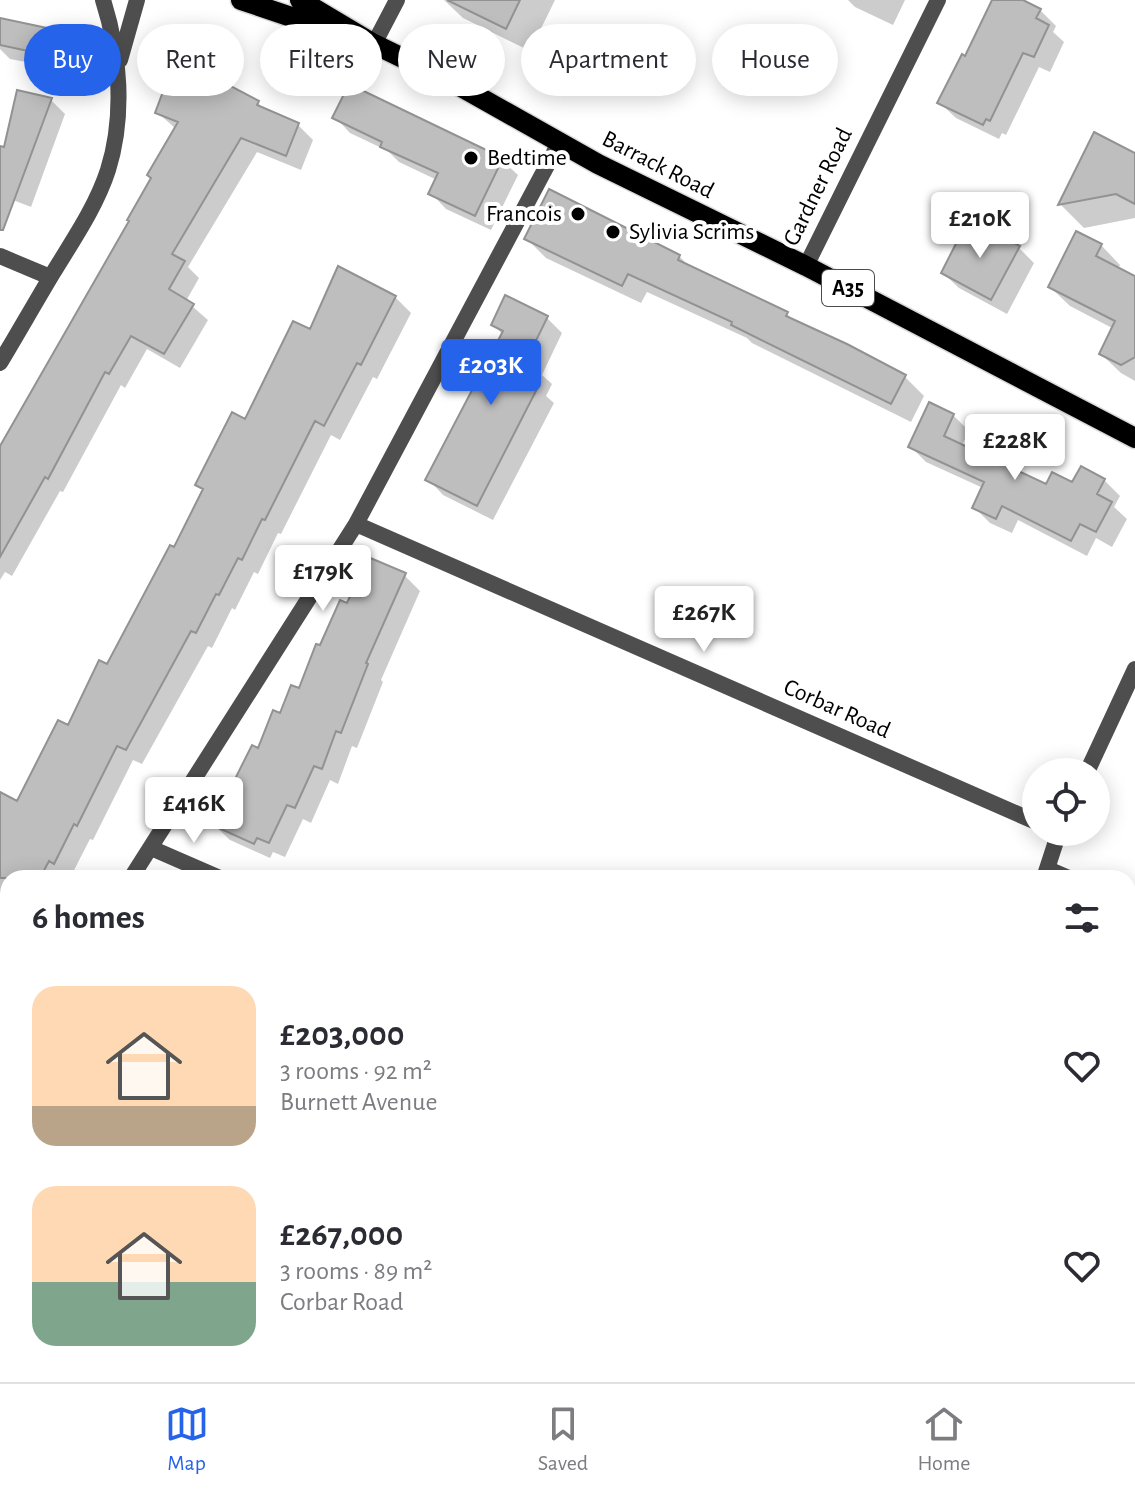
<!DOCTYPE html>
<meta charset="utf-8">
<style>
body{margin:0;font-family:"Alegreya Sans",sans-serif;background:#f7f7f7;color:#2b2b33;height:100vh;display:flex;flex-direction:column;font-size:30px;white-space:nowrap}
*{box-sizing:border-box;margin:0}
p{font-size:26px;color:#7c7c81}
.icon{flex:none;width:44px;height:44px;fill:none;stroke:currentColor;stroke-width:2;stroke-linecap:round;stroke-linejoin:round}
.map{position:relative;flex:1;overflow:hidden}
.details{position:absolute;left:0px;top:870px;width:1136px;height:512px;display:flex;flex-direction:column;background:#fff;border-radius:24px 24px 0 0;box-shadow:0 4px 20px #0003}
.details>*{flex:none}
.top-card{position:absolute;left:24px;top:24px;width:1088px;height:72px;display:flex;gap:16px}
.buttons{position:absolute;left:1022px;top:758px;display:grid;gap:16px}
.buttons a{display:grid;place-items:center;width:88px;height:88px;border-radius:50%;background:#fff;box-shadow:0 4px 20px #0003;font-size:40px}
.price{position:absolute;translate:-50% -68px;padding:0 18px;border-radius:8px;background:#fff;color:#222;font-size:26px;line-height:52px;filter:drop-shadow(0 2px 4px #0008)}
.price::after{content:'';position:absolute;left:50%;top:48px;width:24px;height:18px;margin-left:-12px;background:inherit;clip-path:polygon(0 0,100% 0,50% 100%)}
.price.active{background:#2563eb;color:#fff}
ul{padding:0;list-style:none}
li{display:flex;align-items:center;gap:24px;height:200px;padding:0 32px}
li span{display:grid;place-items:center;flex:none;width:224px;height:160px;border-radius:24px;color:#555}
li>.icon{margin-inline-start:auto}
span .icon{width:96px;height:96px;fill:#fffc;stroke-width:1}
li b{font-size:34px}
h2{display:flex;justify-content:space-between;align-items:center;height:96px;padding:0 32px;font-size:34px}
.pill{padding:0 28px;border-radius:36px;background:#fff;box-shadow:0 4px 20px #0003;font-size:28px;line-height:72px}
.pill.active{background:#2563eb;color:#fff}
.tabs{display:flex;justify-content:space-around;align-items:center;height:112px;border-top:2px solid #e1e1e2;background:#fff;font-size:22px;color:#7c7c81}
.tabs a{display:grid;justify-items:center;gap:4px}
.tabs .active{color:#2563eb}
.map>svg:first-child{display:block}
</style>
<div class="map">
<svg width="1135" height="1382" viewBox="0 0 1135 1382">
<rect width="100%" height="100%" fill="#fff"/>
<!-- green -->
<path fill="#d5d5d5" d="M0,979L8,982V1374H944L955,1382H0Z"/>
<!-- shadow -->
<path fill="#0003" d="M444,0H555L530,51L463,18Z
M848,0H905L893,25L855,7Z
M994,0H1018L1040,10L1056,26L1053,32L1064,42L1050,72L1039,67L1006,135L1002,133L999,139L956,118L940,103L966,58Z
M0,20L52,31L67,46L63,69L10,59L0,49Z
M190,93L258,103L266,112L298,125L313,140L301,170L257,152L188,267L199,278L186,301L208,320L180,368L147,349L125,388L121,385L63,492L60,491L12,576L5,572L0,580V450L153,178L176,129L157,112Z
M51,100L65,114L31,207L0,195V148L6,150Z
M335,117L502,160L518,175L491,230L446,209L431,193L437,180L399,162L388,151L350,133Z
M1095,135L1135,155V218L1084,228L1061,205Z
M527,239L679,256L691,268L787,314L795,322L905,377L924,396L911,422L752,343L747,338L647,292L641,303L546,258Z
M1101,245L1120,265L1116,273L1135,298V381L1121,373L1101,354L1114,329L1070,306L1050,287Z
M1019,248L1034,263L1007,314L959,288L943,273Z
M395,297L411,313L377,379L373,377L340,440L331,435L281,534L278,533L258,574L254,572L235,610L232,608L212,648L208,646L142,764L133,760L93,840L90,839L70,878L65,875L63,878H8V946L0,943V795L18,804L108,667L175,550L204,491L198,485L311,332Z
M547,318L562,333L542,375L552,384L546,396L554,403L493,520L443,495L428,479L503,335L493,324Z
M953,415L969,431L961,447L1047,486L1104,480L1120,496L1114,507L1127,519L1112,547L1096,538L1087,556L1018,520L1012,533L990,523L974,507L983,488L926,462L910,446Z
M404,575L420,591L381,680L383,682L357,748L352,746L338,784L330,780L311,823L303,819L285,857L273,852L270,858L230,840L214,825L300,690L321,648L348,606Z"/>
<!-- building -->
<path fill="#bebebe" stroke="#929292" stroke-width="2" d="M447,0H520L506,29Z
M992,0H1023L1041,9L1036,18L1049,25L1034,57L1023,53L990,121L986,119L983,125L937,103L962,54L965,56Z
M0,18L52,29L47,55L0,45Z
M194,76L225,88L227,84L259,101L257,105L299,123L286,156L241,138L172,254L185,261L169,289L194,304L164,354L131,336L109,374L105,372L48,479L45,477L0,557V446L129,221L127,220L151,178L147,175L178,122L155,113L167,81L189,90Z
M349,84L503,158L475,216L428,194L438,173L380,147L382,142L332,118Z
M17,90L52,98L3,230H0V146L4,147Z
M1094,132L1135,153V204L1116,194L1058,205Z
M549,189L680,255L678,260L788,312L786,316L847,344L906,375L891,404L731,325L732,322L628,274L622,286L524,239Z
M968,220L1020,246L991,300L941,273Z
M1076,231L1102,244L1096,256L1135,276V357L1121,365L1099,354L1115,321L1048,287Z
M338,266L396,296L361,365L357,363L324,426L315,421L265,520L262,519L242,560L238,558L219,595L216,594L196,633L191,631L126,750L117,746L77,826L74,824L54,864L49,861L40,878H0V792L17,801L58,720L68,725L99,660L107,664L170,545L174,547L203,489L195,485L232,412L245,419L293,321L310,329Z
M505,295L548,316L526,361L537,367L530,381L539,385L477,506L425,480L503,331L491,325Z
M929,402L954,414L944,436L1046,484L1052,472L1072,482L1081,466L1105,479L1097,494L1112,502L1096,532L1080,524L1071,541L1002,506L996,519L972,508L984,482L908,447Z
M368,557L406,573L366,663L368,664L341,733L336,731L322,769L314,766L295,808L287,805L269,843L257,838L254,844L212,825L252,745L258,748L273,710L280,713L291,685L299,688L316,644L320,645L340,600L347,603Z"/>
<g fill="none" stroke-linecap="round" stroke-linejoin="round">
<defs>
<path id="primary" d="M241,0L336,32
M300,0L374,44L456,84L598,164L806,266L1135,438"/>
</defs>
<!-- primary casing -->
<use href="#primary" stroke="#dbdbdb" stroke-width="23"/>
<!-- street -->
<path stroke="#4e4e4e" stroke-width="16" d="M374,44L397,0
M120,60L137,0
M0,256L50,277
M806,266L938,0
M0,363C18,333 35,303 53,273C73,240 96,207 108,170C125,116 120,53 103,0
M356,524L1036,822
M1087,772L1135,669
M151,848L220,878
M1048,869L1069,878
M131,878L356,524L559,143
M1044,878L1059,832
M1128,906L1135,909
M1128,1273L1135,1276"/>
<!-- primary -->
<use href="#primary" stroke="#000" stroke-width="20"/>
</g>
<!-- markers -->
<g fill="#000" stroke="#fff" stroke-width="3">
<circle cx="471" cy="158" r="8"/>
<circle cx="578" cy="214" r="8"/>
<circle cx="613" cy="232" r="8"/>
</g>
<g text-anchor="middle" dominant-baseline="central" stroke-width="8" stroke-linejoin="round" paint-order="stroke">
<!-- shield labels -->
<rect fill="#fff" stroke="#4c4c4c" stroke-width="2" x="822" y="270" width="52" height="36" rx="6"/>
<g font-size="22" font-weight="bold" fill="#000">
<text x="848" y="288">A35</text>
</g>
<!-- poi labels -->
<g font-size="24" fill="#000" stroke="#fff" text-anchor="start">
<text x="487" y="158">Bedtime</text>
<text x="562" y="214" text-anchor="end">Francois</text>
<text x="629" y="232">Sylivia Scrims</text>
</g>
<!-- street labels -->
<g font-size="24" fill="#000" stroke="#fff">
<text transform="translate(658 165) rotate(27)">Barrack Road</text>
<text transform="translate(818 187) rotate(-64)">Gardner Road</text>
<text transform="translate(837 709) rotate(24)">Corbar Road</text>
</g>
</g>
</svg>
<div class="buttons">
<a><svg class="icon" aria-label="locate" viewBox="0 0 24 24"><circle cx="12" cy="12" r="6"/><path d="M12 2v4M12 18v4M2 12h4M18 12h4"/></svg></a>
</div>
<b class="price" style="left:980px;top:260px">£210K</b>
<b class="price active" style="left:491px;top:407px">£203K</b>
<b class="price" style="left:1015px;top:482px">£228K</b>
<b class="price" style="left:323px;top:613px">£179K</b>
<b class="price" style="left:704px;top:654px">£267K</b>
<b class="price" style="left:194px;top:845px">£416K</b>
<div class="top-card">
<a class="pill active">Buy</a>
<a class="pill">Rent</a>
<a class="pill">Filters</a>
<a class="pill">New</a>
<a class="pill">Apartment</a>
<a class="pill">House</a>
</div>
<section class="details">
<h2>6 homes<svg class="icon" aria-label="filters" viewBox="0 0 24 24"><path d="M4 7h16M4 17h16"/><circle cx="9" cy="7" r="2"/><circle cx="15" cy="17" r="2"/></svg></h2>
<ul>
<li><span style="background:linear-gradient(#ffd9b3 75%,#b9a48a 0)"><svg class="icon" aria-label="home" viewBox="0 0 24 24"><path d="M3 11l9-7 9 7M6 9v11h12V9"/></svg></span><div><b>£203,000</b><p>3 rooms · 92 m²</p><p>Burnett Avenue</p></div><svg class="icon" aria-label="heart" viewBox="0 0 24 24"><path d="M12 20l-8-8c-3-5 5-10 8-4 3-6 11-1 8 4z"/></svg></li>
<li><span style="background:linear-gradient(#ffd9b3 60%,#7fa58c 0)"><svg class="icon" aria-label="home" viewBox="0 0 24 24"><path d="M3 11l9-7 9 7M6 9v11h12V9"/></svg></span><div><b>£267,000</b><p>3 rooms · 89 m²</p><p>Corbar Road</p></div><svg class="icon" aria-label="heart" viewBox="0 0 24 24"><path d="M12 20l-8-8c-3-5 5-10 8-4 3-6 11-1 8 4z"/></svg></li>
</ul>
</section>
</div>
<nav class="tabs">
<a class="active"><svg class="icon" aria-label="map" viewBox="0 0 24 24"><path d="M3 6l6-2 6 2 6-2v14l-6 2-6-2-6 2zM9 4v14M15 6v14"/></svg>Map</a>
<a><svg class="icon" aria-label="saved" viewBox="0 0 24 24"><path d="M7 4h10v16l-5-4-5 4z"/></svg>Saved</a>
<a><svg class="icon" aria-label="home" viewBox="0 0 24 24"><path d="M3 11l9-7 9 7M6 9v11h12V9"/></svg>Home</a>
</nav>
